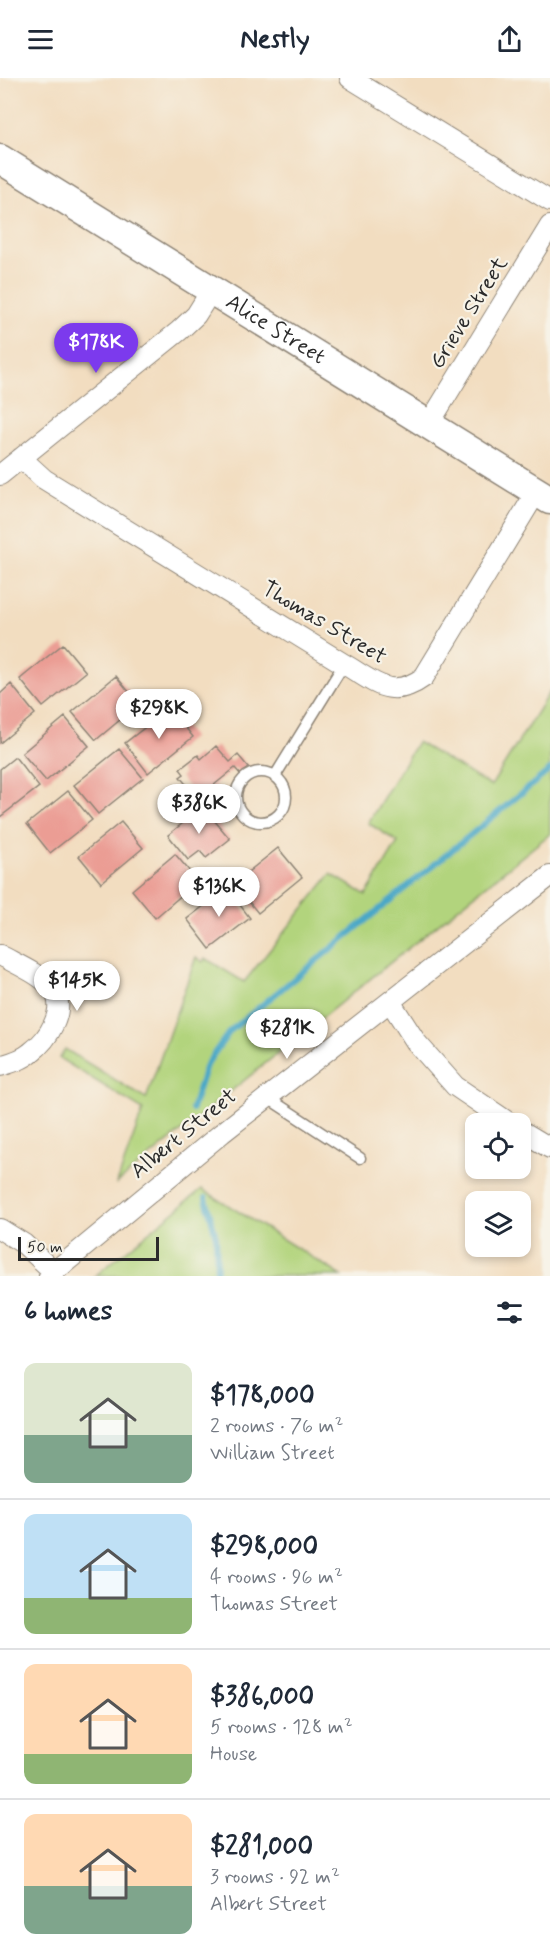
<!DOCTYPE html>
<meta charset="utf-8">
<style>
body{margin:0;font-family:Mynerve,sans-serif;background:#f6f6f7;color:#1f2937;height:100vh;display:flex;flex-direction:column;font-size:22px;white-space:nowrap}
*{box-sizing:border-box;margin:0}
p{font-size:20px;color:#747a83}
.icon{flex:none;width:33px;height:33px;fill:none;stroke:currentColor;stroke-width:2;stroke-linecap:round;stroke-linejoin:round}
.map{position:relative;height:1198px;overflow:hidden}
.details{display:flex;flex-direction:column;background:#fff;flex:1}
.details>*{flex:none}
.tools{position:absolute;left:465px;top:1035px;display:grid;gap:12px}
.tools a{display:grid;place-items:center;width:66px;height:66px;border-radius:12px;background:#fff;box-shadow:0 3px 9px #0003;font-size:30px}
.scale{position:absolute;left:18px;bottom:15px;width:141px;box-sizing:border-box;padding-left:6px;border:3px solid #2b2b2b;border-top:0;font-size:16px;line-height:21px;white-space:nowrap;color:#2b2b2b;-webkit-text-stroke:4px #f7f3e8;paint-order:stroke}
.price{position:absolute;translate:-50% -51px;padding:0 14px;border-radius:21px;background:#fff;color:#222;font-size:20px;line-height:39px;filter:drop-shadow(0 2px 3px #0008)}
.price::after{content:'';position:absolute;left:50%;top:36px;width:18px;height:14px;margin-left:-9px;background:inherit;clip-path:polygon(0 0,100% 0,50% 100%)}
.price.active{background:#7c3aed;color:#fff}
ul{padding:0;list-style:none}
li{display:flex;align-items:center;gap:18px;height:150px;padding:0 24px}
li+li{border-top:2px solid #e0e1e3}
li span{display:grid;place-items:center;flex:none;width:168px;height:120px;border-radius:12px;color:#555}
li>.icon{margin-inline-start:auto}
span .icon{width:72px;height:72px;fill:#fffc;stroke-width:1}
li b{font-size:26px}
h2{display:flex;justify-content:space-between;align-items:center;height:72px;padding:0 24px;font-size:26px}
header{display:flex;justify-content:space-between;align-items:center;height:78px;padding:0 24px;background:#fff;font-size:27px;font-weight:800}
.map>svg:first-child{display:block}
</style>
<header><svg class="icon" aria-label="menu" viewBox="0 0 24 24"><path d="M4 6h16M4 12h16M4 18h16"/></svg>Nestly<svg class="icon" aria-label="share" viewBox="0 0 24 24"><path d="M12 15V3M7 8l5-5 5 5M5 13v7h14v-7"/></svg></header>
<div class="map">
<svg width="550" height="1198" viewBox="0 0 550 1198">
<rect width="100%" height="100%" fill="#f7f3e8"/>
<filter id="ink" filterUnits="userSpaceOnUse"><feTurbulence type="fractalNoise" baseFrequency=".0167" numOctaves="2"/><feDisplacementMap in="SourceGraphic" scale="12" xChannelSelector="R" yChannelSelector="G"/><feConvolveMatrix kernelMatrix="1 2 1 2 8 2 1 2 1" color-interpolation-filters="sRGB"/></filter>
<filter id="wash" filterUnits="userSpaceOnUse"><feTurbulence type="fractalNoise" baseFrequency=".008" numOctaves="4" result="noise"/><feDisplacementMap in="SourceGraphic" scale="24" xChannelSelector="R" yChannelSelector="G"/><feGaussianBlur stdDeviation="1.35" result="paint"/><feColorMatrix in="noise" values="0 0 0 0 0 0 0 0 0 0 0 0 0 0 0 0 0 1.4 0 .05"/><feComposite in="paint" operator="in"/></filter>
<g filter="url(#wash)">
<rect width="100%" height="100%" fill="#f2ddc0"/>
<!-- green -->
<path fill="#b2d47d" stroke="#6e8054" stroke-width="1.5" d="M550,613V756L117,1105L143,1032L59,980L65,971L146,1021L196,879L203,884L205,880L244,904L331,796L366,817L398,764L368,745L417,664L491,708Z
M202,1111L342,1198H95Z"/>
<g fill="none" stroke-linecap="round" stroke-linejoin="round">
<!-- stream -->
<path stroke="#49a7c7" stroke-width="6" d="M192,1031L206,987L230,953L550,692
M206,1120L216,1159L217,1198"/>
</g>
<g id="blocks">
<!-- building -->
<path fill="#eb9d94" d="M63,566L86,594L43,629L20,601Z
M116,598L139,626L96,662L72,634Z
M11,606L35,636L0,665V616Z
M170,630L193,659L148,695L125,665Z
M65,639L89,668L46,703L22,675Z
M216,668L230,684L238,677L249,690L241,697L235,690L214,707L221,715L219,726L213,731L201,718L198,721L180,699L184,696L180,691L198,677L201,681Z
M119,671L143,700L98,736L74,707Z
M15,679L39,709L0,739V691Z
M68,713L92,742L50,775L27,746Z
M203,729L230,761L206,780L200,773L188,782L168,757Z
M121,744L143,770L101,805L79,778Z
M278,770L302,799L258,835L234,805Z
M175,776L198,803L155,840L132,812Z
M227,810L250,840L210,871L187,841Z"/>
</g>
</g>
<g filter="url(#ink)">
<use href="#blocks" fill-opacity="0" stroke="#8e8476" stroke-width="1.5"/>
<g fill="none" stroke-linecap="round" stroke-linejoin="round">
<defs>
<path id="lane" d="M236 719a25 25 0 1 1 50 0a25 25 0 1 1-50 0Z
M275,698L344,586
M268,1020L360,1080"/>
<path id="street" d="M350,0L550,123
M429,346L550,148
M21,380L44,401L344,586C375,604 391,623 424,599L537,413
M0,397L179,253L196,237L211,213
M0,877C16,886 40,896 52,910C69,930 48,962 30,975C22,982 10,985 0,988
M391,925L416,964L455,1008L511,1046
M520,1052L550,1070
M0,1151L24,1166L54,1194
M49,1198L222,1055L550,798"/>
<g id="secondary">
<path id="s1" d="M0,81L550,422"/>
</g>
</defs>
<!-- lane casing -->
<use href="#lane" stroke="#8e8476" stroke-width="13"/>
<!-- street casing -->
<use href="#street" stroke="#8e8476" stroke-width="22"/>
<!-- secondary casing -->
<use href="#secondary" stroke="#8e8476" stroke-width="31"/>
<!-- lane -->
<use href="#lane" stroke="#fff" stroke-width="10"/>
<!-- street -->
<use href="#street" stroke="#fff" stroke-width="20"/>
<!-- secondary -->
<use href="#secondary" stroke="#fff" stroke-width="28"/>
</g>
</g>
<g text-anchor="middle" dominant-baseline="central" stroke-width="4.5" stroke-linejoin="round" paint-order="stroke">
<!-- street labels -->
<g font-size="22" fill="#2b2b2b" stroke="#f7f3e8">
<text transform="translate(469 235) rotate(-58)">Grieve Street</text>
<text stroke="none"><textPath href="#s1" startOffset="324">Alice Street</textPath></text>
<text transform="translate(324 545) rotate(31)">Thomas Street</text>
<text transform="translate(184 1056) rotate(-39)">Albert Street</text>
</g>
</g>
</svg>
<div class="tools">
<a><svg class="icon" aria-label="locate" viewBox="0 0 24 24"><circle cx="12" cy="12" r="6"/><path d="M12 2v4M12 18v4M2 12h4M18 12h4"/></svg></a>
<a><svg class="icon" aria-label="layers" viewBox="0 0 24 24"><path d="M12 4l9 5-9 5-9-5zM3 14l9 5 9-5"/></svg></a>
</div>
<div class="scale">50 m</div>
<b class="price active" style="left:96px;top:296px">$178K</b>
<b class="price" style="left:159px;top:662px">$298K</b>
<b class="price" style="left:199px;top:757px">$386K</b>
<b class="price" style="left:219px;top:840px">$136K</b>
<b class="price" style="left:77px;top:934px">$145K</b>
<b class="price" style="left:287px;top:982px">$281K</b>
</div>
<section class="details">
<h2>6 homes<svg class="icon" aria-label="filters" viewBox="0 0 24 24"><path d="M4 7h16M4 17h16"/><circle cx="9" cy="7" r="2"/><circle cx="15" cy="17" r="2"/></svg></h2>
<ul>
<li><span style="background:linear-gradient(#dfe7d0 60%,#7fa58c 0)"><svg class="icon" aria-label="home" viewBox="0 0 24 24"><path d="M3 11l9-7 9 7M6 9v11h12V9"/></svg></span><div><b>$178,000</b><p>2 rooms · 76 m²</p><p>William Street</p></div></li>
<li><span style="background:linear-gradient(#bfe0f5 70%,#8fb573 0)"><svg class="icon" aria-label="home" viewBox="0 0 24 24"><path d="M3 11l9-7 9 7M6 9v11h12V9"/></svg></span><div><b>$298,000</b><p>4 rooms · 96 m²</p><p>Thomas Street</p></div></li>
<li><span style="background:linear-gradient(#ffd9b3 75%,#8fb573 0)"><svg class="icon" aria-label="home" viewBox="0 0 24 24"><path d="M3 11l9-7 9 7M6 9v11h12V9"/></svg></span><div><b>$386,000</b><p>5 rooms · 128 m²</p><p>House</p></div></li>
<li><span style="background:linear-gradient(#ffd9b3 60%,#7fa58c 0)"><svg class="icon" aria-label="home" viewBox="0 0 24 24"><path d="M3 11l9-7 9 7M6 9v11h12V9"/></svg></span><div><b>$281,000</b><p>3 rooms · 92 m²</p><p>Albert Street</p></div></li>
</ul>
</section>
